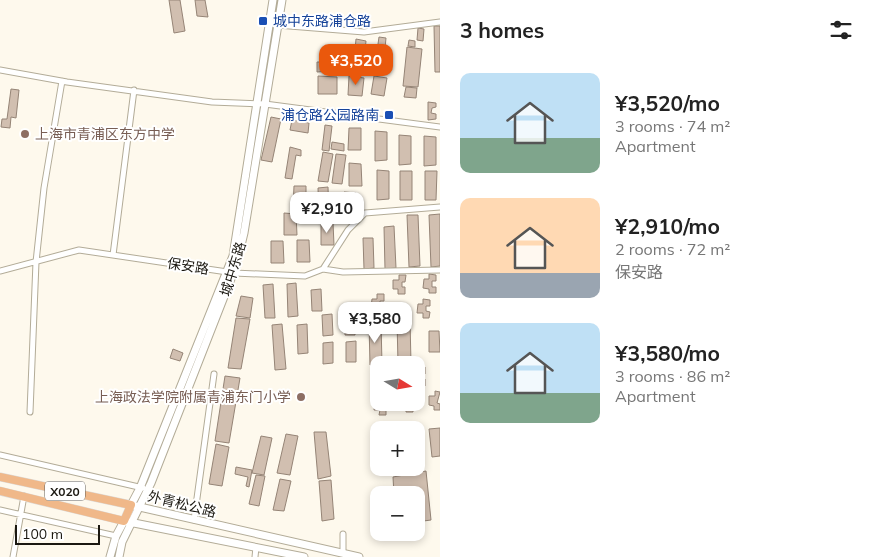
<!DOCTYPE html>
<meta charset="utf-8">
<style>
body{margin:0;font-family:Mulish,"Noto Sans SC",sans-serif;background:#f2f2f2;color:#222;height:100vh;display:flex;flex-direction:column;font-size:19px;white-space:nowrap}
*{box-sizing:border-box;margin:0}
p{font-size:16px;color:#767676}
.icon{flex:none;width:28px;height:28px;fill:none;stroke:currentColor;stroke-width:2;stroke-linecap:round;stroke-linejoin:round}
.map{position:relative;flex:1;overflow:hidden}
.details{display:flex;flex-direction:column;background:#fff;width:435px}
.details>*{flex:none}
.needle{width:32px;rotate:101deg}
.tools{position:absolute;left:370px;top:356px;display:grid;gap:10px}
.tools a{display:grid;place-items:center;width:55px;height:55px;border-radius:10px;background:#fff;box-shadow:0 2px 8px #0003;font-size:25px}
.scale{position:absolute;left:15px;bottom:12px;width:85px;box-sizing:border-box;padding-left:5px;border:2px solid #1b1811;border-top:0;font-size:14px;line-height:18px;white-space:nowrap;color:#1b1811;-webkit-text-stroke:4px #fff;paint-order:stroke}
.price{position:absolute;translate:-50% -42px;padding:0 11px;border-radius:10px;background:#fff;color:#222;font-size:16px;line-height:32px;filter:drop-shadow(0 1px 2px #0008)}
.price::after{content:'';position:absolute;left:50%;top:30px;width:15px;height:11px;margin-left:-8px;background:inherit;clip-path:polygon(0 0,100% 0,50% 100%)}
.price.on{background:#ea580c;color:#fff}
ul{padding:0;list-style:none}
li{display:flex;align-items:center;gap:15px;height:125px;padding:0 20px}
li span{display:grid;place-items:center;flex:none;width:140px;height:100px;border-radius:10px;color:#555}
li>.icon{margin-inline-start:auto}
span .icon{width:60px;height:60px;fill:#fffc;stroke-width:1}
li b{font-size:21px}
h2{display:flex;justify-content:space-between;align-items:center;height:60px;padding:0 20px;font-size:21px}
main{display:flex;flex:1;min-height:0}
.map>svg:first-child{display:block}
</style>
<main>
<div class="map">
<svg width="440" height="557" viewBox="0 0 440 557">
<rect width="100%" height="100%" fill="#fef9ed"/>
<!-- building -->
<path fill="#d1bfb0" stroke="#958476" d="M169,0H180L185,31L174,33Z
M195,0H205L208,17L197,16Z
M434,26H440V72H435Z
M418,28L424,29L423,41L417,40Z
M379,37L386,38L384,58H376Z
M356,39L366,41L364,61L354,60Z
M409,40L415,41V47L408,46Z
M407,47L422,49L418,87L403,86Z
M317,62H346V70L317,72Z
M318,76L337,77V94H318Z
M349,76L364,78L362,96L348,95Z
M374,76L387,78L384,96L371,94Z
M406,87L417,88L416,98L404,97Z
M11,89L19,90L16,118L11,117L10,128L1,127L2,119H7Z
M428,102L436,103V107L432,108L431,113L436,114V119L428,120Z
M271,117L281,119L272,162L261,160Z
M292,120L309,123L308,133L290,130Z
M325,125L332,126L329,151L322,150Z
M349,128H361V150H348Z
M375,131L387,132V160L375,161Z
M399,135L411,136V164L399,165Z
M424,136L436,137V165L424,166Z
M332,142L344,144V151L331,149Z
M290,147L301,150V156L296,155L292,179L285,178Z
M323,152L333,154L328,182L318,181Z
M336,154L346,155L342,184L332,183Z
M349,163L361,164L362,186H349Z
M377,170L389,171V199L377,200Z
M400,171H412V200H400Z
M425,171H437L436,200H425Z
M294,186H306V208H293Z
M328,187L329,217L319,218L318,188Z
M344,192L356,193V215H343Z
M284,213L296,214L297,235H284Z
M440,214V266L431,267L429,215Z
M407,215H418L420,266L409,267Z
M321,222L333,223L334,245H321Z
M394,226L396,268L385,269L384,227Z
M363,238H373L374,268L364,269Z
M297,240H309L310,262H297Z
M271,241H283L284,263H271Z
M429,274L436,275V281H432V287H436V293H429V289L423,288L424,279H429Z
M399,275H406L405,282H402V287H405V294H398V289H393V280H399Z
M296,283L298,316L288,317L287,284Z
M273,284L275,318H265L263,285Z
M321,289L322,311H312L311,290Z
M377,294H384V301H380V306H383V313H376L377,308H371L372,299H377Z
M241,296L253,298L250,318L236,316Z
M423,299L430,300V306H426V311L430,312L429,318H423V313H417L418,304H423Z
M332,314L333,335L323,336L322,315Z
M345,314H355V335H345Z
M236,318L250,319L241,369L228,368Z
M397,321H410L411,363H398Z
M369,323H381L382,364L370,365Z
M282,324L286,369L275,370L272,325Z
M307,324L308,353L298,354L297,325Z
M429,331H439L440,352H429Z
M356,341V362H346V342Z
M333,342V363L323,364V343Z
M173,349L183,353L180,361L170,358Z
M419,367H425V374H422L421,379H425V386H418L416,372H418Z
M225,376L240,378L229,443L215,441Z
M374,377H379V391V386H373Z
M435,391L440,392L437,403L440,404V410H434V406L429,405V396H435Z
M375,401L387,402L383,403V408H386V415H379L380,410H374Z
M401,402H409V405L413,406V412H406V408L401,407Z
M440,428V456L432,457L429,429Z
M314,432H326L331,476L318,479Z
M286,434L298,436L290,475L277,473Z
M261,436L272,438L264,475L252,473Z
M216,444L229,447L222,486L209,484Z
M236,467L252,470L249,487L246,486L248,477L235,474Z
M426,471L431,520L416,522V495H394L393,477Z
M256,475L265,476L259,506L249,504Z
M280,479L291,481L284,511L273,510Z
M331,480L334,519L322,521L319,481Z"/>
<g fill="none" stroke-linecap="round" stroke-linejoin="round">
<defs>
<path id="street" d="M277,25L364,32L440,22
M0,70L67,82L212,102L265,104L440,127
M113,255L134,90
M323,269L343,272L440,270
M0,271L79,250L234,273L305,276L323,269L348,230L365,213L440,207
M30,412L36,262L44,188L62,81
M0,455L143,488
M0,510L116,536
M194,520L214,374
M343,534V553
M13,557L24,496
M255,557L256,547"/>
<path id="secondary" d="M273,0L233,256L140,488L131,505L359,557
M110,557L116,536L124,521L304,557
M119,557L122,542L151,483L236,266L244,233L282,0"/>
<path id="primary" d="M0,477L131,505L124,521L0,491"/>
</defs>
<!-- street casing -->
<use href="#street" stroke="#b3ac98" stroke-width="7"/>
<!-- secondary casing -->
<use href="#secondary" stroke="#b3ac98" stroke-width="9"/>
<!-- primary casing -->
<use href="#primary" stroke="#dbdad9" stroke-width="9"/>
<!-- street -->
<use href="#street" stroke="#fff" stroke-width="5"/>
<!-- secondary -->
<use href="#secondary" stroke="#fff" stroke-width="7"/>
<!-- primary -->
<use href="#primary" stroke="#f0b889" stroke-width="8"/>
</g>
<!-- markers -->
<g fill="#1a4fb4" stroke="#fff" stroke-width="2">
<rect x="258" y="16" width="10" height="10" rx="2.5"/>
<rect x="384" y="110" width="10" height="10" rx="2.5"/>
</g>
<g fill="#8d6e63" stroke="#fff" stroke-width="2">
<circle cx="25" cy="134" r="5"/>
<circle cx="301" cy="397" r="5"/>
</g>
<g text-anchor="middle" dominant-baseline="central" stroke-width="4" stroke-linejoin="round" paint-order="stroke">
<!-- shield labels -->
<rect fill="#fff" stroke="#5f5d58" stroke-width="1" x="45" y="481.5" width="40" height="19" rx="4"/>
<g font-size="12" font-weight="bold" fill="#1b1811">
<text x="65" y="491">X020</text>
</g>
<!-- transit labels -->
<g font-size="14" fill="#164399" stroke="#fff" text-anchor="start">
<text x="273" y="21">城中东路浦仓路</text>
<text x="379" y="115" text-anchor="end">浦仓路公园路南</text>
</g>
<!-- education labels -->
<g font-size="14" fill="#785e54" stroke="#fff" text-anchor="start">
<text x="35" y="134">上海市青浦区东方中学</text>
<text x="291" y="397" text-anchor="end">上海政法学院附属青浦东门小学</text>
</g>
<!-- street labels -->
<g font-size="14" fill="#1b1811" stroke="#fff">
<text transform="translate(188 266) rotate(9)">保安路</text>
<text transform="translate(233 269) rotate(-73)">城中东路</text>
<text transform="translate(182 504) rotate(14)">外青松公路</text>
</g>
</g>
</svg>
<div class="tools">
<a><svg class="needle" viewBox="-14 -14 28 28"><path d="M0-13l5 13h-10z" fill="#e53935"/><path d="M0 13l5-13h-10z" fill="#767676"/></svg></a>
<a>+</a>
<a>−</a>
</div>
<div class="scale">100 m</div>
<b class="price on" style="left:356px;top:86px">¥3,520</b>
<b class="price" style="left:327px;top:234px">¥2,910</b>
<b class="price" style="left:375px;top:344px">¥3,580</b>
</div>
<section class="details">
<h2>3 homes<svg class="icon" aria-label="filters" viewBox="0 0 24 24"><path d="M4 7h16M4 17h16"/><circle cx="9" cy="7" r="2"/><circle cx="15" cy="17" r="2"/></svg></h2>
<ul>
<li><span style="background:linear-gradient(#bfe0f5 65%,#7fa58c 0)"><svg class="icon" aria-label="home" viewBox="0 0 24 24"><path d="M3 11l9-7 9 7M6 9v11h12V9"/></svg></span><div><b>¥3,520/mo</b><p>3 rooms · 74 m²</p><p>Apartment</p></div></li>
<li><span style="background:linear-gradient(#ffd9b3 75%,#9aa5b1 0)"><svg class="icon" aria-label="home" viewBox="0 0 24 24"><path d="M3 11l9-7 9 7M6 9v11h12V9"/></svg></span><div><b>¥2,910/mo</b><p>2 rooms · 72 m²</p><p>保安路</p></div></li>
<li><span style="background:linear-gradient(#bfe0f5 70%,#7fa58c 0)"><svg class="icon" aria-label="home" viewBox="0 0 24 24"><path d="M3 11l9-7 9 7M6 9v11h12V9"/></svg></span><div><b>¥3,580/mo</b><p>3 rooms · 86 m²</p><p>Apartment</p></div></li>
</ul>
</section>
</main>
